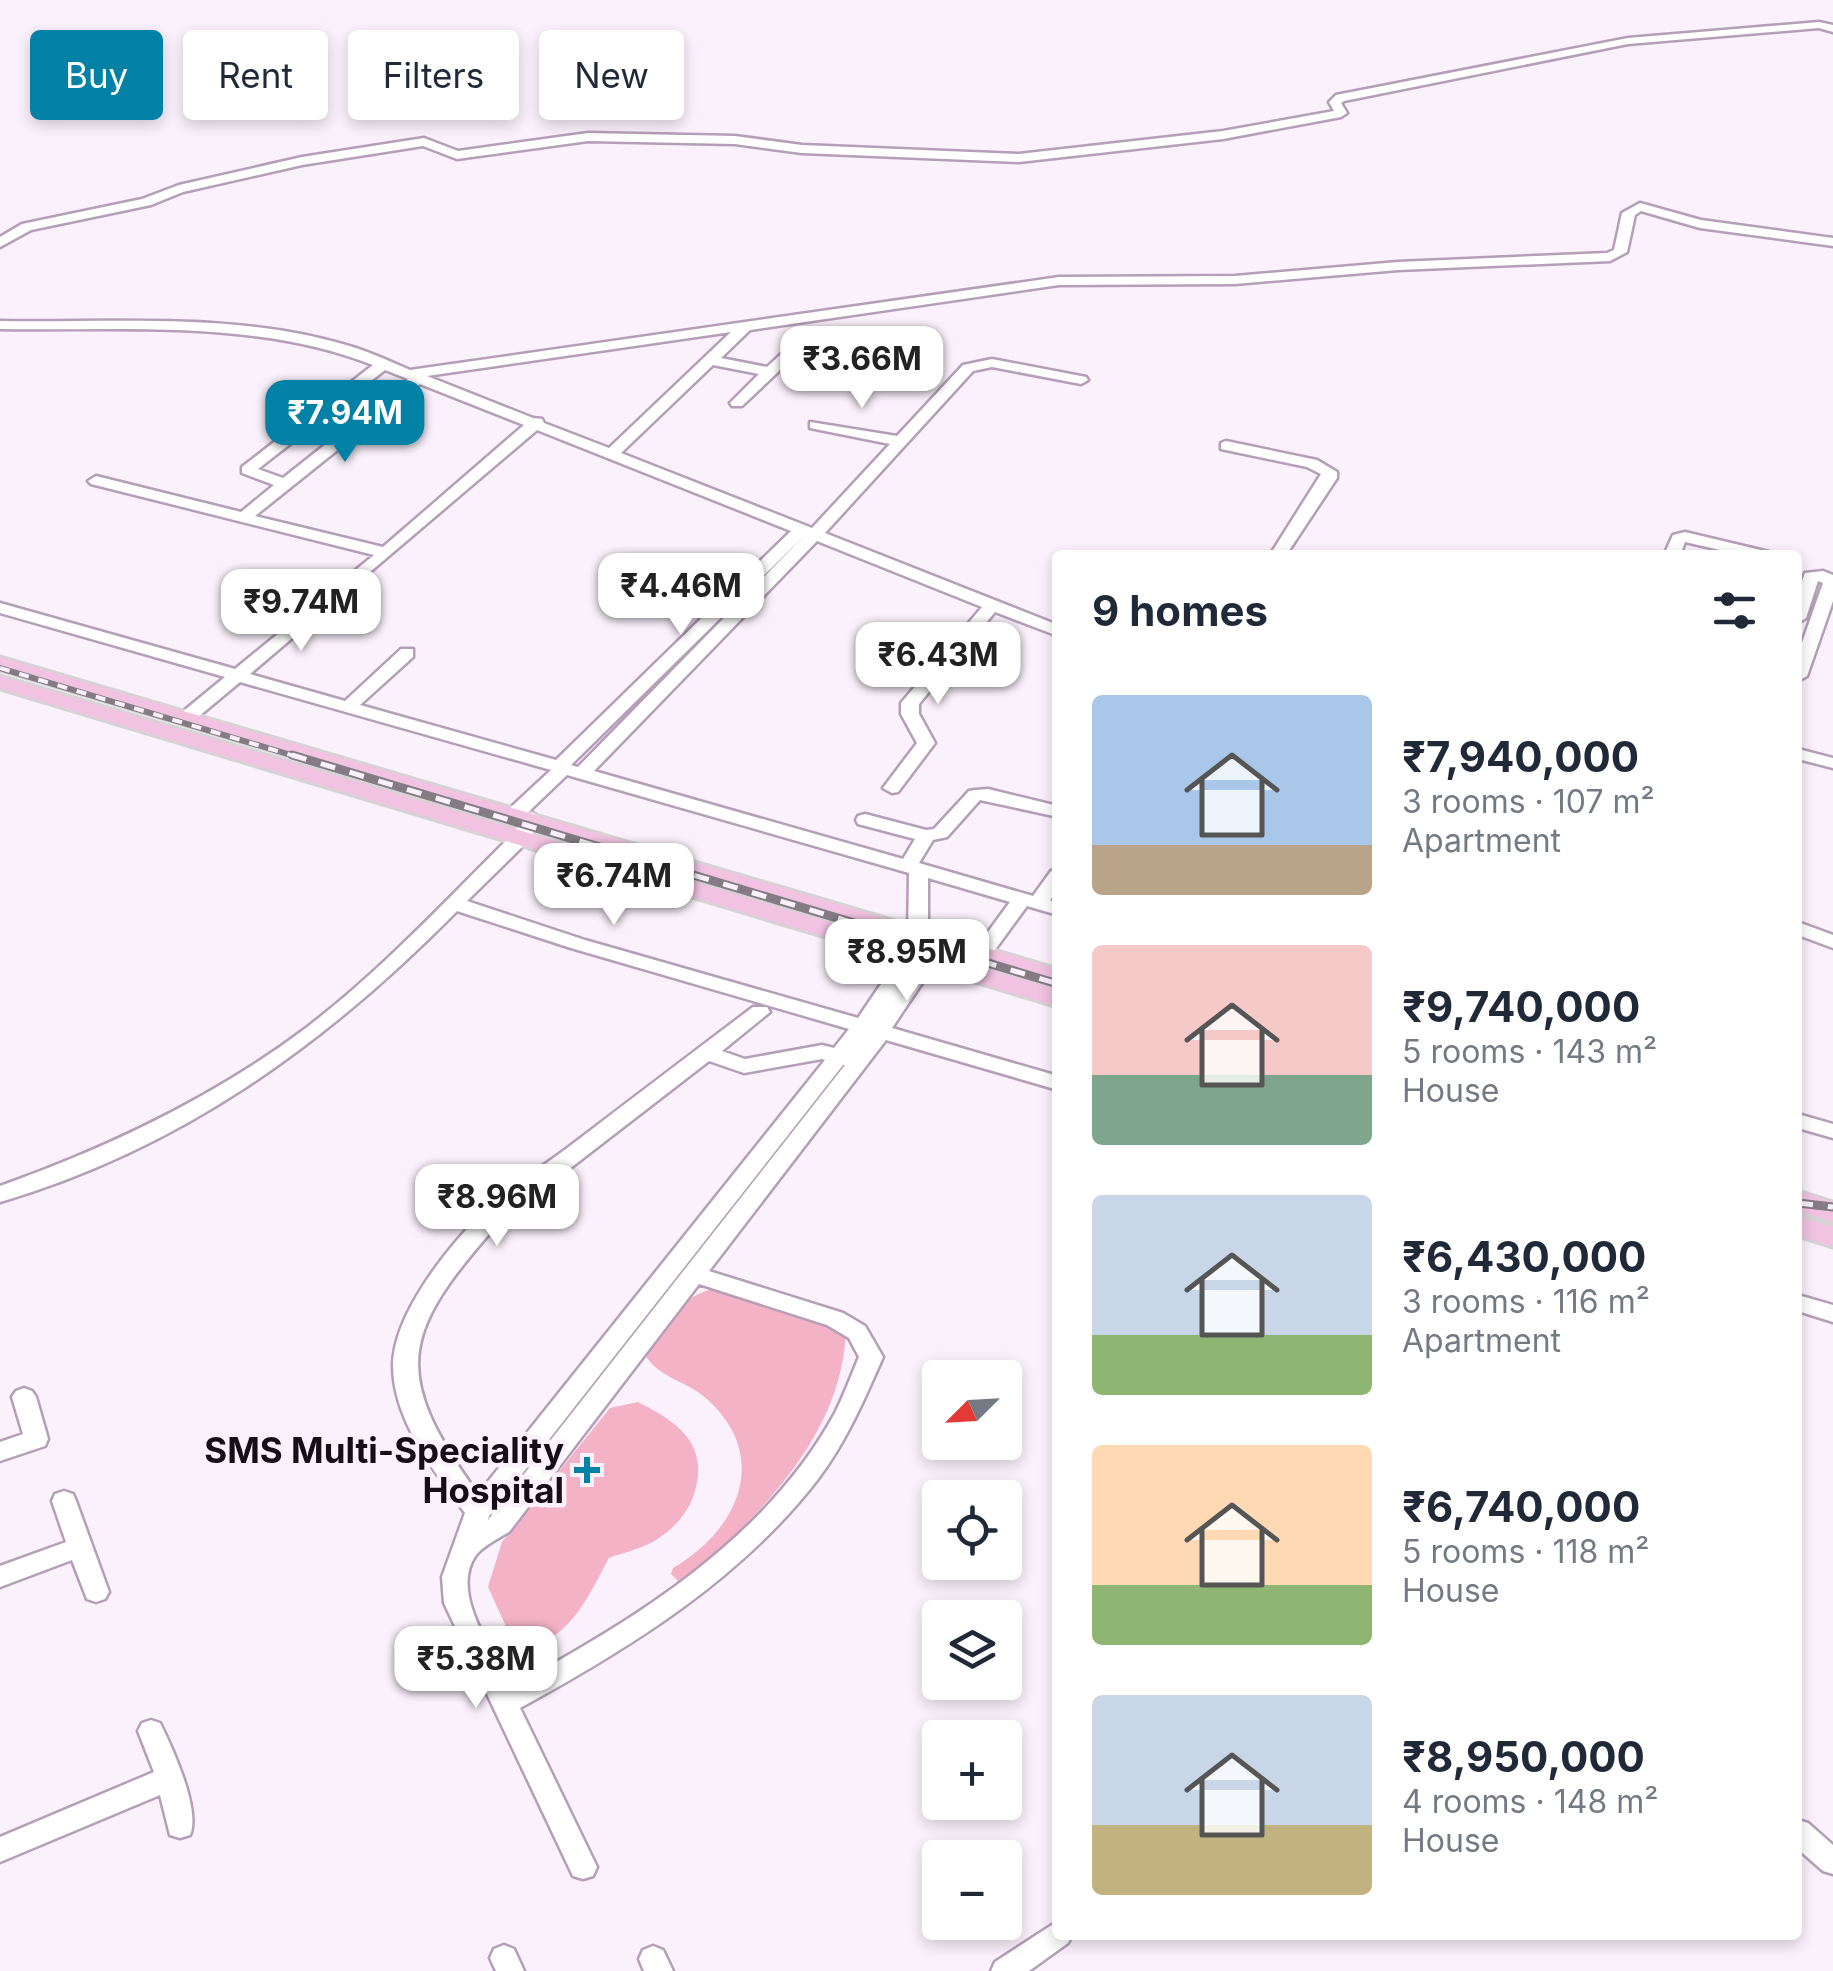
<!DOCTYPE html>
<meta charset="utf-8">
<style>
body{margin:0;font-family:Inter,sans-serif;background:#f2f2f3;color:#1f2937;height:100vh;display:flex;flex-direction:column;font-size:38px;white-space:nowrap}
*{box-sizing:border-box;margin:0}
p{font-size:32px;color:#747a83}
.icon{flex:none;width:55px;height:55px;fill:none;stroke:currentColor;stroke-width:2;stroke-linecap:round;stroke-linejoin:round}
.map{position:relative;flex:1;overflow:hidden}
.side{position:absolute;left:1052px;top:550px;width:750px;height:1390px;display:flex;flex-direction:column;background:#fff;border-radius:10px;box-shadow:0 5px 15px #0003}
.side>*{flex:none}
.top-card{position:absolute;left:30px;top:30px;width:872px;height:90px;display:flex;gap:20px}
.needle{width:65px;rotate:246deg}
.controls{position:absolute;left:922px;top:1360px;display:grid;gap:20px}
.controls a{display:grid;place-items:center;width:100px;height:100px;border-radius:10px;background:#fff;box-shadow:0 5px 15px #0003;font-size:50px}
.price{position:absolute;translate:-50% -85px;padding:0 22px;border-radius:20px;background:#fff;color:#222;font-size:32px;line-height:65px;filter:drop-shadow(0 2px 5px #0008)}
.price::after{content:'';position:absolute;left:50%;top:60px;width:30px;height:22px;margin-left:-15px;background:inherit;clip-path:polygon(0 0,100% 0,50% 100%)}
.price.active{background:#0281a6;color:#fff}
ul{padding:0;list-style:none}
li{display:flex;align-items:center;gap:30px;height:250px;padding:0 40px}
li span{display:grid;place-items:center;flex:none;width:280px;height:200px;border-radius:10px;color:#555}
li>.icon{margin-inline-start:auto}
span .icon{width:120px;height:120px;fill:#fffc;stroke-width:1}
li b{font-size:42px}
h2{display:flex;justify-content:space-between;align-items:center;height:120px;padding:0 40px;font-size:42px}
.chip{padding:0 35px;border-radius:10px;background:#fff;box-shadow:0 5px 15px #0003;font-size:35px;line-height:90px}
.chip.active{background:#0281a6;color:#fff}
.map>svg:first-child{display:block}
</style>
<div class="map">
<svg width="1833" height="1971" viewBox="0 0 1833 1971">
<rect width="100%" height="100%" fill="#fbf1fc"/>
<!-- green -->
<path fill="#f3b2c5" d="M718,1288L739,1290L846,1332C841,1438 759,1514 686,1582H679L671,1574L673,1568C738,1530 771,1458 708,1400C688,1381 660,1379 645,1355C663,1325 681,1294 718,1288Z
M638,1402C680,1423 711,1446 693,1497C687,1514 674,1528 659,1538C645,1548 625,1552 609,1558C587,1598 571,1639 523,1649L514,1644L488,1587L502,1542L610,1408Z"/>
<g fill="none" stroke-linecap="round" stroke-linejoin="round">
<defs>
<path id="minor" d="M1819,22L1833,25V32L1819,28L1628,44L1344,101L1341,103L1347,113L1341,117L1223,139L1019,162L802,153L735,144L588,141L457,159L423,146L302,165L183,192L151,205L31,230L0,247V237L22,224L142,199L179,185L302,157L424,138L458,151L588,133L735,136L802,145L1019,154L1223,131L1334,111L1329,102L1336,95L1628,38Z
M1640,203L1701,220L1833,238V246L1700,228L1641,211L1635,215L1627,252L1610,261L1398,270L1235,284L1059,285L750,330L721,358L767,367L804,333L816,336L742,406H732L730,403L759,374L713,365L621,453L812,528L890,444L810,428V422L897,436L963,365L992,359L1086,377L1088,380L1081,384L992,367L973,371L825,533L1058,625V636L995,612L919,704V714L935,743L898,792L892,793L883,788L917,743L901,714V703L982,607L817,541L594,771L903,859L915,839L858,824L856,820L858,816L865,814L926,830L934,829L969,791L975,790L988,789L1058,806V817L980,800L947,837L933,840L919,863L1033,896L1051,871L1058,869V889L1050,900L1058,903V915L1027,906L989,958L982,960L972,954L1010,902L928,878V934L925,938H911L908,934L909,873L567,775L522,818H508L506,814L508,810L551,770L240,682L192,722H180L177,718L180,714L225,677L0,613V603L235,669L374,555L91,484L88,481L96,476L241,512L274,485L242,473V467L373,365C256,319 123,331 0,329V321C113,323 236,312 346,345C368,351 389,361 410,370L1059,277L1235,276L1398,262L1607,253L1614,250L1622,213ZM731,332L609,448L544,423L542,419L533,418L427,376ZM385,370L408,379L283,478L258,469ZM420,384L524,425L383,547L255,516ZM537,430L791,531L556,760L360,705L413,657V649H401L345,701L250,674ZM804,536L578,767L571,765Z
M1226,441L1317,460L1337,472V478L1286,555H1270L1321,474L1307,467L1221,449V443Z
M1685,532L1769,552L1771,555H1742L1685,542L1680,555H1664L1673,535Z
M1823,571L1833,575V601L1807,676L1798,681V654L1823,583L1818,581L1806,618L1798,623V593L1805,573Z
M1798,749L1833,758V768L1798,759Z
M533,813L542,819L526,843L467,901L585,940L858,1018L904,950H918L921,954L894,995L921,955H935L938,959L892,1028L1058,1076V1090L886,1040L709,1271L843,1313L865,1326L883,1357C864,1400 846,1442 818,1479C740,1580 631,1647 520,1708L597,1867L593,1876L583,1879L573,1876L444,1603L442,1577L465,1513C434,1471 393,1420 393,1365C394,1314 446,1250 480,1215C506,1189 541,1168 570,1146C631,1099 692,1053 753,1007H767L770,1012L722,1051L745,1059L822,1045L834,1048L849,1029L571,948L457,911C327,1043 181,1149 0,1202V1186C109,1147 213,1098 306,1028C382,970 445,901 512,835L526,815ZM822,1059L825,1060L478,1494C390,1373 401,1333 498,1224L709,1061L744,1073ZM843,1065H845L488,1520L489,1516ZM699,1284L827,1325L849,1338L859,1357C851,1376 844,1395 835,1413C766,1540 633,1621 511,1687C494,1652 449,1593 476,1555C483,1546 499,1538 509,1532Z
M1798,922L1833,935V948L1798,935Z
M1798,1114L1833,1124V1138L1798,1128Z
M1798,1295L1833,1305V1322L1798,1311Z
M24,1388L32,1391L36,1397L48,1439L45,1446L0,1461V1442L23,1434L12,1397L16,1391Z
M64,1491L73,1494L76,1501L109,1592L105,1599L96,1602L87,1599L72,1560L0,1587V1566L66,1542L52,1501L55,1494Z
M151,1720L160,1723C172,1747 201,1810 190,1835L180,1838L170,1835L160,1795L0,1862V1837L154,1772L138,1731L142,1723Z
M1798,1820L1808,1823L1833,1845V1874L1823,1871L1798,1849Z
M1058,1921V1935H1072L1068,1943L1029,1971H991L995,1962Z
M504,1945L514,1949L524,1971H496L490,1958L494,1949Z
M653,1946L663,1950L673,1971H644L639,1959L643,1950Z"/>
<path id="major" d="M0,657L1058,969V985L0,670Z
M0,676L1058,990V1007L0,689Z
M1798,1191L1833,1202V1222L1798,1211Z
M1798,1216L1833,1227V1247L1798,1236Z"/>
</defs>
<!-- minor casing -->
<use href="#minor" stroke="#b59fb8" stroke-width="5"/>
<!-- major casing -->
<use href="#major" stroke="#d5d4d5" stroke-width="5"/>
<!-- minor -->
<use href="#minor" fill="#fff" fill-rule="evenodd"/>
<!-- major -->
<use href="#major" fill="#f1c3e1" fill-rule="evenodd"/>
<defs>
<path id="rail-far1" d="M0,668L301,758"/>
<path id="rail" d="M292,755L1058,984
M1798,1203L1833,1207"/>
</defs>
<!-- rail-far1 casing -->
<use href="#rail-far1" stroke="#847b85" stroke-width="6"/>
<!-- rail casing -->
<use href="#rail" stroke="#847b85" stroke-width="9"/>
<!-- rail-far1 -->
<use href="#rail-far1" stroke="#fbf1fc" stroke-width="4" stroke-dasharray="10" stroke-linecap="butt"/>
<!-- rail -->
<use href="#rail" stroke="#fbf1fc" stroke-width="5" stroke-dasharray="15" stroke-linecap="butt"/>
</g>
<!-- markers -->
<path fill="#0281a6" stroke="#fbf1fc" stroke-width="4" d="M582 1455h10v10h10v10h-10v10h-10v-10h-10v-10h10z"/>
<g text-anchor="middle" dominant-baseline="central" stroke-width="9" stroke-linejoin="round" paint-order="stroke">
<!-- near-poi labels -->
<g font-size="35" font-weight="bold" fill="#160e17" stroke="#fbf1fc" text-anchor="end">
<text x="564" y="1450">SMS Multi-Speciality<tspan x="564" dy="40">Hospital</tspan></text>
</g>
</g>
</svg>
<div class="controls">
<a><svg class="needle" viewBox="-14 -14 28 28"><path d="M0-13l5 13h-10z" fill="#e53935"/><path d="M0 13l5-13h-10z" fill="#747a83"/></svg></a>
<a><svg class="icon" aria-label="locate" viewBox="0 0 24 24"><circle cx="12" cy="12" r="6"/><path d="M12 2v4M12 18v4M2 12h4M18 12h4"/></svg></a>
<a><svg class="icon" aria-label="layers" viewBox="0 0 24 24"><path d="M12 4l9 5-9 5-9-5zM3 14l9 5 9-5"/></svg></a>
<a>+</a>
<a>−</a>
</div>
<b class="price" style="left:862px;top:411px">₹3.66M</b>
<b class="price active" style="left:345px;top:465px">₹7.94M</b>
<b class="price" style="left:681px;top:638px">₹4.46M</b>
<b class="price" style="left:301px;top:654px">₹9.74M</b>
<b class="price" style="left:938px;top:707px">₹6.43M</b>
<b class="price" style="left:614px;top:928px">₹6.74M</b>
<b class="price" style="left:907px;top:1004px">₹8.95M</b>
<b class="price" style="left:497px;top:1249px">₹8.96M</b>
<b class="price" style="left:476px;top:1711px">₹5.38M</b>
<div class="top-card">
<a class="chip active">Buy</a>
<a class="chip">Rent</a>
<a class="chip">Filters</a>
<a class="chip">New</a>
</div>
<section class="side">
<h2>9 homes<svg class="icon" aria-label="filters" viewBox="0 0 24 24"><path d="M4 7h16M4 17h16"/><circle cx="9" cy="7" r="2"/><circle cx="15" cy="17" r="2"/></svg></h2>
<ul>
<li><span style="background:linear-gradient(#a9c7e8 75%,#b9a48a 0)"><svg class="icon" aria-label="home" viewBox="0 0 24 24"><path d="M3 11l9-7 9 7M6 9v11h12V9"/></svg></span><div><b>₹7,940,000</b><p>3 rooms · 107 m²</p><p>Apartment</p></div></li>
<li><span style="background:linear-gradient(#f6c9c9 65%,#7fa58c 0)"><svg class="icon" aria-label="home" viewBox="0 0 24 24"><path d="M3 11l9-7 9 7M6 9v11h12V9"/></svg></span><div><b>₹9,740,000</b><p>5 rooms · 143 m²</p><p>House</p></div></li>
<li><span style="background:linear-gradient(#c9d6e8 70%,#8fb573 0)"><svg class="icon" aria-label="home" viewBox="0 0 24 24"><path d="M3 11l9-7 9 7M6 9v11h12V9"/></svg></span><div><b>₹6,430,000</b><p>3 rooms · 116 m²</p><p>Apartment</p></div></li>
<li><span style="background:linear-gradient(#ffd9b3 70%,#8fb573 0)"><svg class="icon" aria-label="home" viewBox="0 0 24 24"><path d="M3 11l9-7 9 7M6 9v11h12V9"/></svg></span><div><b>₹6,740,000</b><p>5 rooms · 118 m²</p><p>House</p></div></li>
<li><span style="background:linear-gradient(#c9d6e8 65%,#c2b280 0)"><svg class="icon" aria-label="home" viewBox="0 0 24 24"><path d="M3 11l9-7 9 7M6 9v11h12V9"/></svg></span><div><b>₹8,950,000</b><p>4 rooms · 148 m²</p><p>House</p></div></li>
</ul>
</section>
</div>
